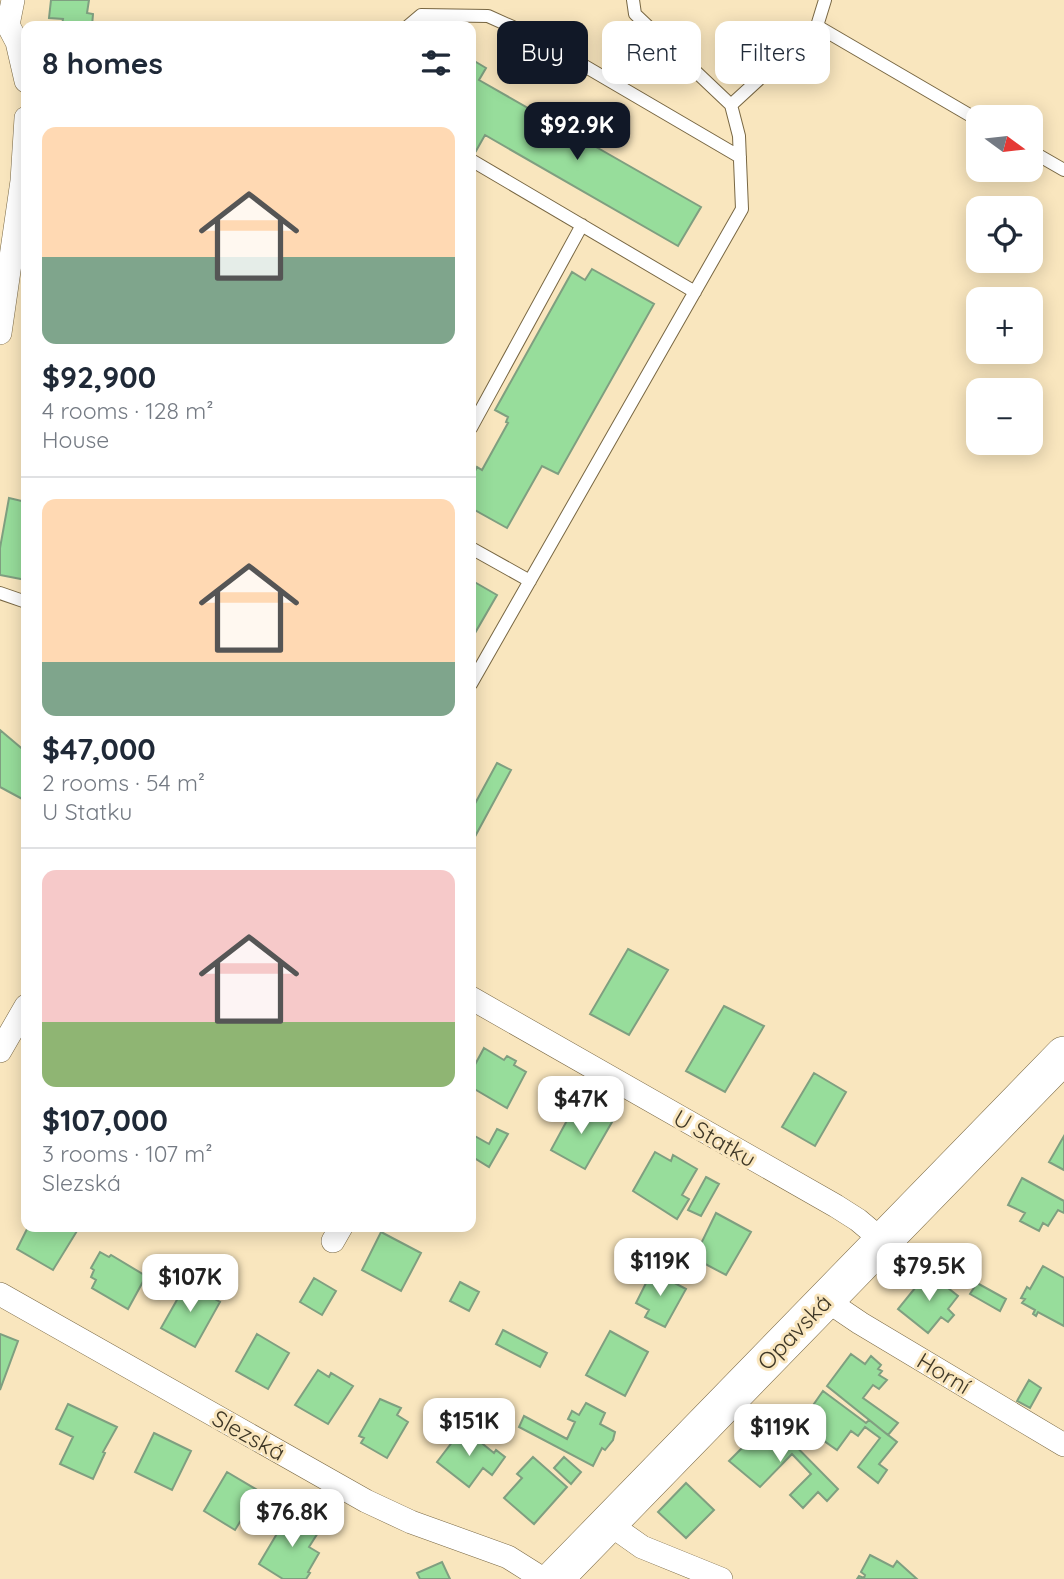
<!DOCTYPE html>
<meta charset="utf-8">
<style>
body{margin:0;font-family:Quicksand,sans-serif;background:#f6f6f7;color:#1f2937;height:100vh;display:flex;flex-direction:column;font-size:26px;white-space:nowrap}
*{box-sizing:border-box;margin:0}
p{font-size:23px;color:#747a83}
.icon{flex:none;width:38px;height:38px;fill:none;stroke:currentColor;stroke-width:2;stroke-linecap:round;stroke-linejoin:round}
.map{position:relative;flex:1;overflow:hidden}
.sheet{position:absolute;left:21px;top:21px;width:455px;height:1211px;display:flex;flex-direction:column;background:#fff;border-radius:14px;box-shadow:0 4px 18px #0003}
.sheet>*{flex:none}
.top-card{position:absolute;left:497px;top:21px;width:462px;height:63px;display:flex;gap:14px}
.needle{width:46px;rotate:105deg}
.fabs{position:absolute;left:966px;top:105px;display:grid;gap:14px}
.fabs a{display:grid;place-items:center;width:77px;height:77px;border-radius:14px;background:#fff;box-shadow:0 4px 18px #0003;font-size:35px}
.price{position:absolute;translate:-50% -60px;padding:0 16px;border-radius:14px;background:#fff;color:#222;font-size:23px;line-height:46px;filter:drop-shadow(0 2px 4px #0008)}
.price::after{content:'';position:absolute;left:50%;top:42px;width:21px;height:16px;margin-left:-10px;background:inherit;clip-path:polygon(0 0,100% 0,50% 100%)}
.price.current{background:#111827;color:#fff}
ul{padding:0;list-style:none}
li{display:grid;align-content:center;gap:14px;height:371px;padding:0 21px}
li+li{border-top:2px solid #e0e1e3}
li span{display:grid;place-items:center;height:217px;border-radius:14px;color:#555}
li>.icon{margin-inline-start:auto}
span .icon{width:126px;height:126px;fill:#fffc;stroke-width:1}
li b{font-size:30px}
h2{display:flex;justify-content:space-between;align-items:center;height:84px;padding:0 21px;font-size:30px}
.chip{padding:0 24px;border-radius:14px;background:#fff;box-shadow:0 4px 18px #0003;font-size:24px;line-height:63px}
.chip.current{background:#111827;color:#fff}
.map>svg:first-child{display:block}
</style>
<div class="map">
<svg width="1064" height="1579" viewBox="0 0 1064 1579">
<rect width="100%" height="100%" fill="#f9e6be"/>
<!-- building -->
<path fill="#97dd9b" stroke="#7f9f80" stroke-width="2" d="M51,0H89L87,13L93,14L92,26L62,25L63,19L49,18Z
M471,59L486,68L479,80L701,207L678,246L485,135L476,151L471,147Z
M592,269L654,304L558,474L542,466L507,528L471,508V479L477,467L482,470L508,423L506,422L508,417L495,410L572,272L585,280Z
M9,498L26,502V580L0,575V548Z
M471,580L497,595L471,640Z
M0,730L26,752V801L0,787Z
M497,763L511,770L471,844V811Z
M628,949L668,970L629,1035L590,1014Z
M724,1006L764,1026L725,1092L686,1071Z
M484,1048L504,1060L507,1056L516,1061L514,1065L526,1072L507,1108L471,1087V1072Z
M814,1073L846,1092L815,1146L782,1127Z
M577,1102L612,1122L585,1169L551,1150Z
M497,1129L508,1134L489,1167L471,1156V1134L489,1144Z
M1064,1136V1170L1049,1162Z
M655,1152L671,1161L673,1155L697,1169L682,1195L689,1199L677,1219L633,1191Z
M706,1177L719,1184L701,1216L688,1210Z
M1022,1178L1064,1201V1213L1058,1210L1048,1226L1043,1223L1039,1231L1020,1221L1025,1213L1008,1205Z
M716,1213L751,1232L726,1275L694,1258Z
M28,1227H69L77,1231L53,1270L17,1249Z
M381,1232L421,1253L401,1291L362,1270Z
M100,1252L109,1257L111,1255L146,1276L128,1309L92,1288L96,1280L91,1277L94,1270L91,1268Z
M1043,1266L1064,1278V1326L1038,1312L1036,1316L1033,1314L1035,1310L1022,1303L1025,1299L1021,1298L1027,1287L1030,1289Z
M652,1271L686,1289L665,1327L645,1317L649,1310L636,1303Z
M928,1272L958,1296L948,1309L954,1315L948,1322L941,1317L928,1333L898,1309Z
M314,1278L336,1291L322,1315L300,1302Z
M181,1280L220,1302L195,1347L161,1328L178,1298L173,1295Z
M460,1282L479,1292L469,1311L450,1301Z
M977,1283L1006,1299L1000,1311L970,1294Z
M503,1330L547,1353L540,1367L496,1344Z
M610,1331L648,1352L625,1396L586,1375Z
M0,1334L18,1341L0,1390Z
M257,1334L289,1353L268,1389L236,1371Z
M851,1354L865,1364L871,1356L881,1365L878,1369L882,1371L879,1375L887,1380L879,1389L873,1385L863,1398L898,1423L888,1435L827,1386Z
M318,1370L329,1377L331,1373L353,1386L328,1424L295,1405Z
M1029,1380L1041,1388L1030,1408L1017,1401Z
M823,1391L866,1423L869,1420L897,1442L879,1464L887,1470L878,1483L858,1467L880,1438L865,1427L858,1436L851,1431L837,1450L800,1424Z
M380,1399L401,1408L397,1415L408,1422L387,1458L361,1443L364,1438L359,1436Z
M586,1403L605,1413L600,1424L615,1432L613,1440L605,1450L602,1448L593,1466L519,1427L524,1416L567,1439L575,1422L568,1419L572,1411L579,1415Z
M68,1404L117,1427L103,1452L105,1453L93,1479L60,1464L73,1437L56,1429Z
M770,1420L838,1489L827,1501L818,1492L803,1508L790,1495L811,1474L792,1454L760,1487L729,1461Z
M463,1428L494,1453L496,1450L505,1457L492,1475L483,1468L469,1487L437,1462Z
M154,1433L191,1451L172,1490L135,1472Z
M533,1457L567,1487L534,1524L504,1498L522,1478L517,1474Z
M564,1457L581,1472L571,1484L554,1468Z
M227,1472L259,1491L235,1530L204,1511Z
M686,1483L714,1510L686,1538L658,1512Z
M291,1510L321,1528L309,1547L319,1553L308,1572L310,1573L306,1579H283L259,1564Z
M870,1555L893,1567L897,1561L917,1579H857L859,1576L864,1578L865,1575L861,1572Z
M442,1562L450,1579H420L417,1573Z"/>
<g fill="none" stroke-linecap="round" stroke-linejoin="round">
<defs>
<path id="service" d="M408,26L421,15L488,16L535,37L740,157
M817,26L825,0
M731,105L817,26L978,120
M1031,151L1064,170
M471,160L695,292
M471,428L582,225
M471,548L530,581
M0,593L26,602
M471,684L742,209L739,136L731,105L635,14L633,0"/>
<path id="minor" d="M13,0L8,25L17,42L26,81
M0,333L22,181L26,118
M471,998L836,1206L858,1220L883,1241
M0,1051L26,1006
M333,1241L341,1227
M0,1294L366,1501L411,1522L508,1557L543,1579
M826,1300L860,1323L1064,1445
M608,1523L642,1547L721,1579"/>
<path id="primary" d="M554,1579L1064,1055"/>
</defs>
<!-- service casing -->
<use href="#service" stroke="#786743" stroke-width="14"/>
<!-- minor casing -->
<use href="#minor" stroke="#786743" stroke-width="24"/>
<!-- primary casing -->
<use href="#primary" stroke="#786743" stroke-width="38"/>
<!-- service -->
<use href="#service" stroke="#fff" stroke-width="12"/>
<!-- minor -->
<use href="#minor" stroke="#fff" stroke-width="23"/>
<!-- primary -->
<use href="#primary" stroke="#fff" stroke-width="37"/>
</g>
<g text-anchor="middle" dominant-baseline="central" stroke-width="6" stroke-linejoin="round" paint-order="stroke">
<!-- street labels -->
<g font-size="23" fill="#3f3827" stroke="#f9e6be">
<text transform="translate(715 1138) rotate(30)">U Statku</text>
<text transform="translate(794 1332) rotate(-46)">Opavská</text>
<text transform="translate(944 1373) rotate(31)">Horní</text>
<text transform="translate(249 1435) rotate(29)">Slezská</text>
</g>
</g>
</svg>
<div class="fabs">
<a><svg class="needle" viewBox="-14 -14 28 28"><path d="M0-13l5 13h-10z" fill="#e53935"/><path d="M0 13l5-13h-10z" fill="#747a83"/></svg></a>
<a><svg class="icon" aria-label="locate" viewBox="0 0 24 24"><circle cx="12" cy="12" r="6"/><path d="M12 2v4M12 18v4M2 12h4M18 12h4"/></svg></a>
<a>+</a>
<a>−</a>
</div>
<b class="price current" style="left:577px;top:162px">$92.9K</b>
<b class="price" style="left:581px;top:1136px">$47K</b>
<b class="price" style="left:660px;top:1298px">$119K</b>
<b class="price" style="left:929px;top:1303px">$79.5K</b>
<b class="price" style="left:190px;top:1314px">$107K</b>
<b class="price" style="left:469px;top:1458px">$151K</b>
<b class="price" style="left:780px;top:1464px">$119K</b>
<b class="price" style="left:292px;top:1549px">$76.8K</b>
<div class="top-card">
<a class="chip current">Buy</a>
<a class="chip">Rent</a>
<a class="chip">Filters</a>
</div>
<section class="sheet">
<h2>8 homes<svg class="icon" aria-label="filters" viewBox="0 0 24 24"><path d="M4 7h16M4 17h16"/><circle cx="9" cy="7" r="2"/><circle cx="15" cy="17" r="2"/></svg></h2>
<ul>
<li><span style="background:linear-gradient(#ffd9b3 60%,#7fa58c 0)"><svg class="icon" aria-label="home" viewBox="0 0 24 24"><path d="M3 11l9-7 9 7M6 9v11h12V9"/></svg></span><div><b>$92,900</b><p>4 rooms · 128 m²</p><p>House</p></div></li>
<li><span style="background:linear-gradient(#ffd9b3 75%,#7fa58c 0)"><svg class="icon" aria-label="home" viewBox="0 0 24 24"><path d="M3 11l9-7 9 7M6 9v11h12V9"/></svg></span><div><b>$47,000</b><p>2 rooms · 54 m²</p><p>U Statku</p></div></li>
<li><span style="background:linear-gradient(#f6c9c9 70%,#8fb573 0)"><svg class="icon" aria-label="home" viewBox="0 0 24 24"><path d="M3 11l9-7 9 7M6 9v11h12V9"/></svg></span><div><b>$107,000</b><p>3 rooms · 107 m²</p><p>Slezská</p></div></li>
</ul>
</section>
</div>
